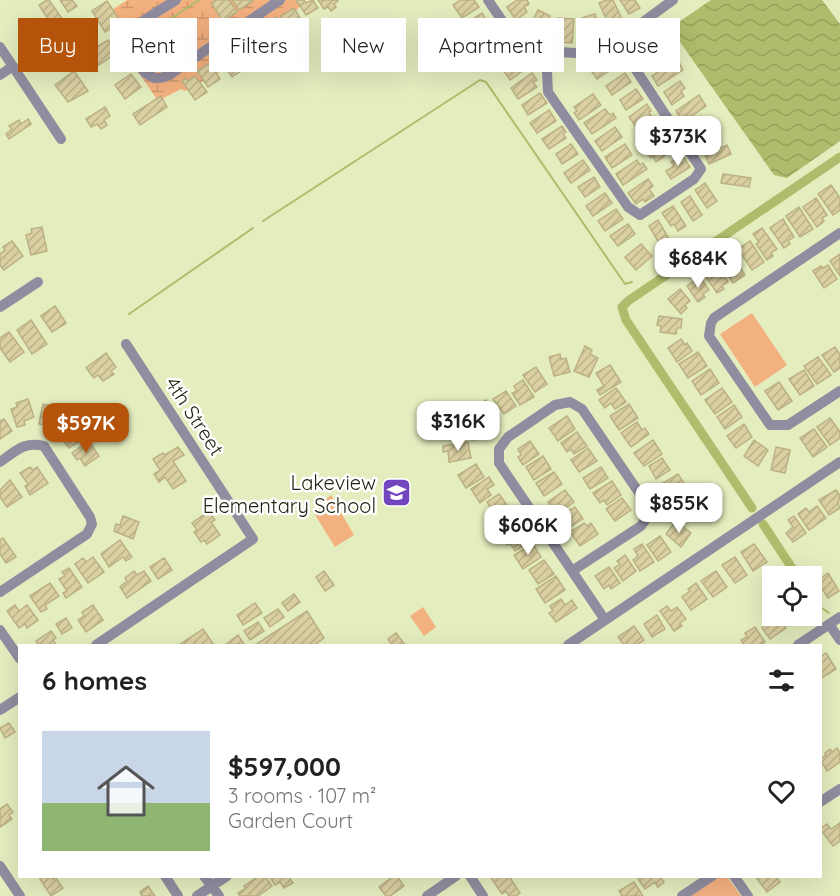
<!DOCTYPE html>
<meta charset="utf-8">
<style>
body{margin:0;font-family:Quicksand,sans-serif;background:#f2f2f2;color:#222;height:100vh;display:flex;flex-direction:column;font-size:22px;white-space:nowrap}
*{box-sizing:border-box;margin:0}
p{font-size:20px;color:#767676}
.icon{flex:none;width:33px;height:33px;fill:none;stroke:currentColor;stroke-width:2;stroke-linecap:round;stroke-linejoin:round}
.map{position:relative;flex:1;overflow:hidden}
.sheet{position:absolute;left:18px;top:644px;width:804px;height:234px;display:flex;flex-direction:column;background:#fff;border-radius:0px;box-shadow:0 6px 24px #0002}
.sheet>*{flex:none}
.guide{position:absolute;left:18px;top:18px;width:804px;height:54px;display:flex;gap:12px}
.buttons{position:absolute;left:762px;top:566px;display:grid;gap:12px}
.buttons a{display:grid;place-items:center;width:60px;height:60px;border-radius:0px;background:#fff;box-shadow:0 6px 24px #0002;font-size:30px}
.price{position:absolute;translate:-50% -51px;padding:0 14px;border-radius:12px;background:#fff;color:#222;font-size:20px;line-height:39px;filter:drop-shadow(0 2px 3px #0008)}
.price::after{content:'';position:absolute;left:50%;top:36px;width:18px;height:14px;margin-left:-9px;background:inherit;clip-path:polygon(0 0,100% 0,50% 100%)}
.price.on{background:#b45309;color:#fff}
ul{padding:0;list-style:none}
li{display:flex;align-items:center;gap:18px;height:150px;padding:0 24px}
li span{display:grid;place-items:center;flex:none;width:168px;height:120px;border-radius:0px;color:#555}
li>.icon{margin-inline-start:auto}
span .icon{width:72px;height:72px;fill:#fffc;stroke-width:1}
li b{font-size:26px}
h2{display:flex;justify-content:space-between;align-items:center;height:72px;padding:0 24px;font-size:26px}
.pill{padding:0 21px;border-radius:0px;background:#fff;box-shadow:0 6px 24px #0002;font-size:21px;line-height:54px}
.pill.on{background:#b45309;color:#fff}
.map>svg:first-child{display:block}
</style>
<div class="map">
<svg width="840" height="896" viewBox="0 0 840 896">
<defs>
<pattern id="wetland-marsh" width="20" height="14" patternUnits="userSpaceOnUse" patternTransform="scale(1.5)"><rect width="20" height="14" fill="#f4b180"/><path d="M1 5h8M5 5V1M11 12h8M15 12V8" fill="none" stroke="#d1986e"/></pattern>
<pattern id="water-waves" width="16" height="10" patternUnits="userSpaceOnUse" patternTransform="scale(1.5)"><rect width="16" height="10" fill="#afbc6b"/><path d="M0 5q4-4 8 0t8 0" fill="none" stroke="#96a15c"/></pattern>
<pattern id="building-hatch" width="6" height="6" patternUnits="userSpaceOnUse" patternTransform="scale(1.5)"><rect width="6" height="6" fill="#dbd0a1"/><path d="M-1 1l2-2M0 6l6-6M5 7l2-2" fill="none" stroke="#bcb28a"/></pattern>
</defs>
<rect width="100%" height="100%" fill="#e4edbe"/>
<!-- wetland -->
<path fill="url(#wetland-marsh)" d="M127,0H305L279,31L246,55L247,57L185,91L181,89L158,101L101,17Z"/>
<!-- park -->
<path fill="#f4b180" d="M752,313L787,365L755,387L720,334Z
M331,495L354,535L335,547L312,510Z
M423,607L436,627L424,636L410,616Z
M719,876L728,878L741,896H689Z"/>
<!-- water -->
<path fill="url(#water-waves)" d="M711,0H822L840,24V141L787,178L774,175L670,28Z"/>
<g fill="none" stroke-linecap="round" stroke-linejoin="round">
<!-- stream -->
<path stroke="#afbc6b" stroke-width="2" d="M147,35L199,0
M263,221L480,80L486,82L625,284L632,282
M129,314L253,228
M792,568L798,576
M812,596L816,604L829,613
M816,604L817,621"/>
<!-- canal -->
<path stroke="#afbc6b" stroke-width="9" d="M752,508L626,320L622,307L628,301L840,157
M763,524L792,568"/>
</g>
<!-- building -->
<path fill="url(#building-hatch)" stroke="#bcb183" stroke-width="1.5" d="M47,0H49L63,20L53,27L39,5Z
M60,0H72L77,6L68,12Z
M217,0H229L237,12L223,21L211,3Z
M232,0H252L253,1L239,10Z
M296,0H304L306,3L313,0L318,8L306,15Z
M318,0H337L338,1L334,4L336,7L331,11L328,7L324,9Z
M460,0H474L479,7L462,18L453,5Z
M517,0H527L529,4L524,7L527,12L516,20L507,7Z
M607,0H613L621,17L608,23L599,3Z
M620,0H635L640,8L629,14Z
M107,1L121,22L105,32L92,11Z
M294,8L305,26L292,34L281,16Z
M538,10L550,16L546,25L549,27L543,40L527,32Z
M482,13L488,23L474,33L467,23Z
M595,14L602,36L590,40L582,18Z
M277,17L289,34L276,43L265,29L269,26L268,23Z
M558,18L574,19L572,43L556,42Z
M494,28L500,38L485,48L479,38Z
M262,30L272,45L259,55L246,37L255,32L256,34Z
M646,33L649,37L653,35L656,40L645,47L646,50L637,56L632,48L637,46L634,41Z
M158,37L171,56L158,65L145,46Z
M108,40L116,53L99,65L90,51Z
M244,41L256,59L244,67L232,50Z
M507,43L514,53L499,63L492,53Z
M666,46L671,54L648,69L642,61Z
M228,51L241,71L232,77L223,64L219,67L214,60Z
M610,53L618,65L597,79L589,68Z
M522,57L528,67L510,80L503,70Z
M210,63L220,79L208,87L197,71Z
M672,63L675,68L680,64L683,70L658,86L652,76Z
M74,71L88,91L68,102L55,85Z
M532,73L537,80L533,82L537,87L518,99L511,88Z
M625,73L631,82L612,95L606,86Z
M131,74L141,87L125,99L115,85Z
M195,76L207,92L195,100L182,81L186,78L188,81Z
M680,81L685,88L681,91L684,96L672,105L664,92Z
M636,89L643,99L626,110L620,100Z
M540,93L547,103L528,115L522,105Z
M593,94L601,105L579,120L574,113L577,111L574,107Z
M699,95L706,106L683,122L676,111Z
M161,96L167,107L140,125L133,114Z
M647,104L651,111L649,112L651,116L636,127L629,117Z
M105,107L110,116L104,120L107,125L101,129L97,124L91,127L86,119Z
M605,109L610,115L613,113L616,118L592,134L584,123Z
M549,110L556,121L537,133L530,123Z
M714,118L721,129L717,131L720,135L711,142L708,137L697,144L690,133Z
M28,119L31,124L9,139L6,134L12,129L9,126L19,120L21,124Z
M658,119L666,130L644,146L636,135Z
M562,126L566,132L563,134L566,138L549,149L542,139Z
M615,127L622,137L602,151L595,141Z
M669,138L676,148L656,162L653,156L651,158L647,153Z
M571,144L578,154L562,164L556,154Z
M625,144L632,155L612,168L605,157Z
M727,145L731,154L709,164L705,155Z
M682,155L690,167L671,179L666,171L674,166L671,162Z
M583,160L590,170L571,183L564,173Z
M637,160L640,165L643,163L647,169L623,185L616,174Z
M723,174L751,178L749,187L721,183Z
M594,177L600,187L585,197L578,187Z
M648,179L653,186L649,189L654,196L645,202L643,199L636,204L628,193Z
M705,183L717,201L707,208L695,190Z
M831,185L840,198V210L833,215L818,194Z
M605,193L612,203L593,216L586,206Z
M690,196L702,215L693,221L681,202Z
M816,198L827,215L822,218L824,221L817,227L803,207Z
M673,206L686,226L678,231L674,224L671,226L662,213Z
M799,207L813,229L800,237L786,216Z
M616,209L623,219L605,231L598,221Z
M783,219L794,237L788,241L790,244L784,248L770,228Z
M658,220L668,237L659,243L649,226Z
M628,224L635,234L618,246L610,236Z
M42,227L47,251L31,255L26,235L32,233L31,229Z
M762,228L777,249L771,253L773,256L767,260L756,244L759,242L753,234Z
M12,241L23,256L4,270L0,265V254L5,250L3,247Z
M750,241L764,262L752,270L738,249Z
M641,244L652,256L636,270L625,257Z
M840,254V276L830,261Z
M734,258L745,275L733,283L722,266Z
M828,265L837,279L824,288L813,271L821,266L823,268Z
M719,269L728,282L722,286L724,289L717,293L706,277Z
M700,277L709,290L703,294L705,297L698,302L687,286Z
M680,289L690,301L685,305L687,308L681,314L668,299Z
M55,306L66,323L52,332L41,316Z
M659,316L682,319L681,328H677L676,334L660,332L661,326L657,325Z
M31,320L47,344L32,354L17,330Z
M9,332L24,352L10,362L0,348V338Z
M681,339L685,345L687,343L692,351L677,362L668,348Z
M585,346L592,350L590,354L598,358L589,377L574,371Z
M835,347L840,355V368L834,372L822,355Z
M698,352L707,366L688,378L679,364Z
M106,353L116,367L111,371L114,374L103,381L98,375L94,378L86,368Z
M560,354L561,359L566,358L570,372L554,376L549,357Z
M818,357L831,375L817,384L804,366Z
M610,365L621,382L600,395L597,390L604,386L596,373Z
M536,367L547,384L535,392L523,375Z
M710,369L719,383L701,395L692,381Z
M804,370L814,386L800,395L789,379Z
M523,380L534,397L520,405L512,393L517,391L514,386Z
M779,382L792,401L778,410L765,391Z
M616,388L626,402L615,409L611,403L605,408L599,400Z
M722,388L732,402L715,414L705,400Z
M506,391L516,406L504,414L493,399Z
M28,399L34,417L24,421L25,425L17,427L11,409L17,407L16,403Z
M486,400L497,416L485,425L474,408Z
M43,404L58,407L55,427L39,424Z
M629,404L638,418L619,430L610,416Z
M734,405L742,417L725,429L717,417Z
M567,416L575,429L558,441L549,428Z
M456,418L477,424L473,440L451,433Z
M830,418L840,432V438L830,445L817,427Z
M4,419L12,431L0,439V421Z
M77,422L86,437L69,448L64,442L68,440L62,432Z
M637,422L642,430L645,428L649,434L631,447L621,433Z
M744,424L752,437L736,448L727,436Z
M814,429L827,447L813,457L800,438Z
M577,432L587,446L574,454L571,449L567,452L561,443Z
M653,440L662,454L644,466L634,453Z
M754,440L768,450L758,466L744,456Z
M89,441L99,456L85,466L80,458L77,460L72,453Z
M530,441L539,454L523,465L518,457L521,455L518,449Z
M468,442L471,458L449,462L448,451L443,452V446Z
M178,447L184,455L173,461L186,481L173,489L165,477L159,482L154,474L160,470L153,459L163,453L165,455Z
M776,447L790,450L785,473L771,470Z
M588,448L597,461L579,472L571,460Z
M543,456L551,469L534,480L526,467Z
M662,458L670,470L656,479L649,466Z
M476,464L484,477L466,488L458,475Z
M30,467L33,470L37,467L48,483L30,495L25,486L28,484L20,473Z
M601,467L608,478L590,489L583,478Z
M554,472L562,484L544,496L536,483Z
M678,474L686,486L668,498L660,485Z
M489,477L494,485L487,489L491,495L480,503L471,489Z
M10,480L22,497L7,507L0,497V490Z
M612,481L621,495L607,505L604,500L600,503L593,493Z
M565,490L574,502L557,514L548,502Z
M836,490L840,495L838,504L840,508L829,515L819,500Z
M499,494L509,508L492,519L489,513L493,511L487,502Z
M678,497L698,500L696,514L685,512V516L676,514Z
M622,498L631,510L615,521L606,509Z
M817,506L826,518L809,530L798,514L806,508L809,512Z
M575,507L583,519L567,529L564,524L567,522L562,515Z
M511,510L520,524L507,533L501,524L498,527L494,521Z
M209,511L215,520L211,522L220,535L207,544L204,540L201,542L194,532L197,530L192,523Z
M123,516L139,522L133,539L114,531L116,524L120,525Z
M794,516L806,533L793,542L786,533L793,527L788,520Z
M676,521L691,533L681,547L666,534Z
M584,523L587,526L591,523L598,534L580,546L570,532Z
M522,527L531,541L515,551L510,543L507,545L503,539Z
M660,536L671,552L658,561L647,545Z
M3,538L16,557L6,563L0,554V540Z
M120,540L132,557L126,561L123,557L109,567L101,554Z
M533,544L541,557L523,569L514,555Z
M642,544L654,562L640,571L633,560L638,556L634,549Z
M754,544L767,562L753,571L741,552Z
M625,555L636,571L623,581L614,568L620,564L617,561Z
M93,557L104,572L88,583L75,564L83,558L86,562Z
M735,557L747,575L735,583L722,565Z
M164,558L172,570L158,579L150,567Z
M544,560L554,574L538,584L529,570Z
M609,567L620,583L611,589L609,585L604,589L595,576Z
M69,568L82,587L66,598L63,593L67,591L59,579L65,576L62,572Z
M134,571L137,575L144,571L151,581L127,598L120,587L127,581L125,578Z
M324,571L334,585L325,591L316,577Z
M716,571L727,587L713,597L701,581Z
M828,573L839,591L828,598L817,581Z
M556,576L565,590L545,603L536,589Z
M50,583L59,596L45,605L47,609L41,612L30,596Z
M696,583L707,599L691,610L682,597L690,591L688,589Z
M294,594L300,602L288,611L282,603Z
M561,599L565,605L572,600L577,608L556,622L549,613L553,611L550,606Z
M255,603L262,613L243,625L237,615Z
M15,605L19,611L27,605L38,620L27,628L25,624L19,628L7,611Z
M93,605L103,620L86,632L78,620L84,616L82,612Z
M667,606L671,611L677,607L686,619L680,623L682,626L674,631L660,611Z
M278,609L284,617L270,627L264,618Z
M307,611L324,638L314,645H255Z
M657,615L665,629L652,637L644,624Z
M782,615H796L799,619L789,626Z
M778,617L786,628L770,639L762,628L768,623L766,621L771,618L773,620Z
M66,618L72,628L62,634L56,624Z
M258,622L264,631L250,640L244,631Z
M634,626L644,640L637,645H624L618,637Z
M755,627L765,642L760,645H744L741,640L747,637L745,633Z
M203,629L214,645H179Z
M51,631L56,638L53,640L56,645H39L36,641Z
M396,633L405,645H392L388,639Z
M238,635L244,644L225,645Z
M826,653L836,669L820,679V657Z
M9,723L15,732L5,738L0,728Z
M837,748L840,753V762L827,771L820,759L826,755L825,753L830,749L832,752Z
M7,804L13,812L9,815L12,819L0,827V809Z
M840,823V841L833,846L820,829L827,824L831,829Z
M44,876H51L53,879L55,877L63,888L51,896L40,879Z
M259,876H265L272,886L258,896H240L238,893L245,889L244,886Z
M269,876H288L293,883L284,888L280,882L275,885Z
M394,876H397L404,886L390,896H386L379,887Z
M494,876H509L520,893L516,896H509L506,891L502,894L491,878Z
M643,876H660L664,882L658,887L655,882L645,889L638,879Z
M755,876H776L780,882L767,892Z
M634,882L643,896H622L619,891Z
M148,886L155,896H142L140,892Z"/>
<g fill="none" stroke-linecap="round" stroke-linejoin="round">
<!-- minor -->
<path stroke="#918da0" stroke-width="10" d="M176,0C164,8 139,21 131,33C122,46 141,75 155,78C160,79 164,77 169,75L280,0
M488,0L511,34L546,51L589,54L617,41L673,0
M0,47L61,139
M546,51L548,92L628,207L640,215L694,179L701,169L617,41
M0,75L13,66
M840,233L714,318L711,323L709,336L770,425H788L840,391
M0,307L38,282
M0,462C16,451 24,441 44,446L90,517L92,524L87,534L0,592
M572,571L499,463V449L508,437L555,405L570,402L582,409L646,503L648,516L641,526L572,571L605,620
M829,624L840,640
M0,630L20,659
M96,645L253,539L126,344
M568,645L840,462
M798,645L840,617
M0,710L20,697
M820,802L840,789
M0,866L20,896
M165,876L178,896
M204,876L219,896
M470,876L483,896
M734,876L748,896
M197,896L227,876
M427,896L456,876
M682,896L712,876"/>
</g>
<!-- icons -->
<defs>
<symbol id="school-square" viewBox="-11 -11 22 22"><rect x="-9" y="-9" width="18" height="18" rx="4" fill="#7346bf" stroke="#fff"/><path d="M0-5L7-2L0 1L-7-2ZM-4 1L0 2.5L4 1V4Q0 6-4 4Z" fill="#fff"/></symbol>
</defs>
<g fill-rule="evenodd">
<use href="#school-square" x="380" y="476" width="33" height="33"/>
</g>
<g text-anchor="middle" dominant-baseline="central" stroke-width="5" stroke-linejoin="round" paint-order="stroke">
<!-- street labels -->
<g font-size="20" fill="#232614" stroke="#fff">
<text transform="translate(195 416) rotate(57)">4th Street</text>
</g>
<!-- poi labels -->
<g font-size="20" fill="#232614" stroke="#fff" text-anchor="end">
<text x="376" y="482">Lakeview<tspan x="376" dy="23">Elementary School</tspan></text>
</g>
</g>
</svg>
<div class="buttons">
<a><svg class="icon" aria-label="locate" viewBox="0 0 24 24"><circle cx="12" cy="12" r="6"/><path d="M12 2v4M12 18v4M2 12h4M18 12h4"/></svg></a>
</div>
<b class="price" style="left:678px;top:167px">$373K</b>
<b class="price" style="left:698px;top:289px">$684K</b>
<b class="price" style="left:458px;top:452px">$316K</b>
<b class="price on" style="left:86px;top:454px">$597K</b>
<b class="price" style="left:679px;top:534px">$855K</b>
<b class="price" style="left:528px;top:556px">$606K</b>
<div class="guide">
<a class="pill on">Buy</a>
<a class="pill">Rent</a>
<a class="pill">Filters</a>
<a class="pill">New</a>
<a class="pill">Apartment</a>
<a class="pill">House</a>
</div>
<section class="sheet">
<h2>6 homes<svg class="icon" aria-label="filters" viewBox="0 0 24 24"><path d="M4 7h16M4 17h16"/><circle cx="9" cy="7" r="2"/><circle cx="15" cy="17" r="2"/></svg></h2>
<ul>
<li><span style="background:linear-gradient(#c9d6e8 60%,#8fb573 0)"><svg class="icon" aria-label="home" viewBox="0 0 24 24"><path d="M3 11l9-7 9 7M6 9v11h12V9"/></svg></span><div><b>$597,000</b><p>3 rooms · 107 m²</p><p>Garden Court</p></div><svg class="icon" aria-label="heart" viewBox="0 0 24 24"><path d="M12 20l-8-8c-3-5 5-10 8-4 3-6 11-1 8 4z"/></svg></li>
</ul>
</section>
</div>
